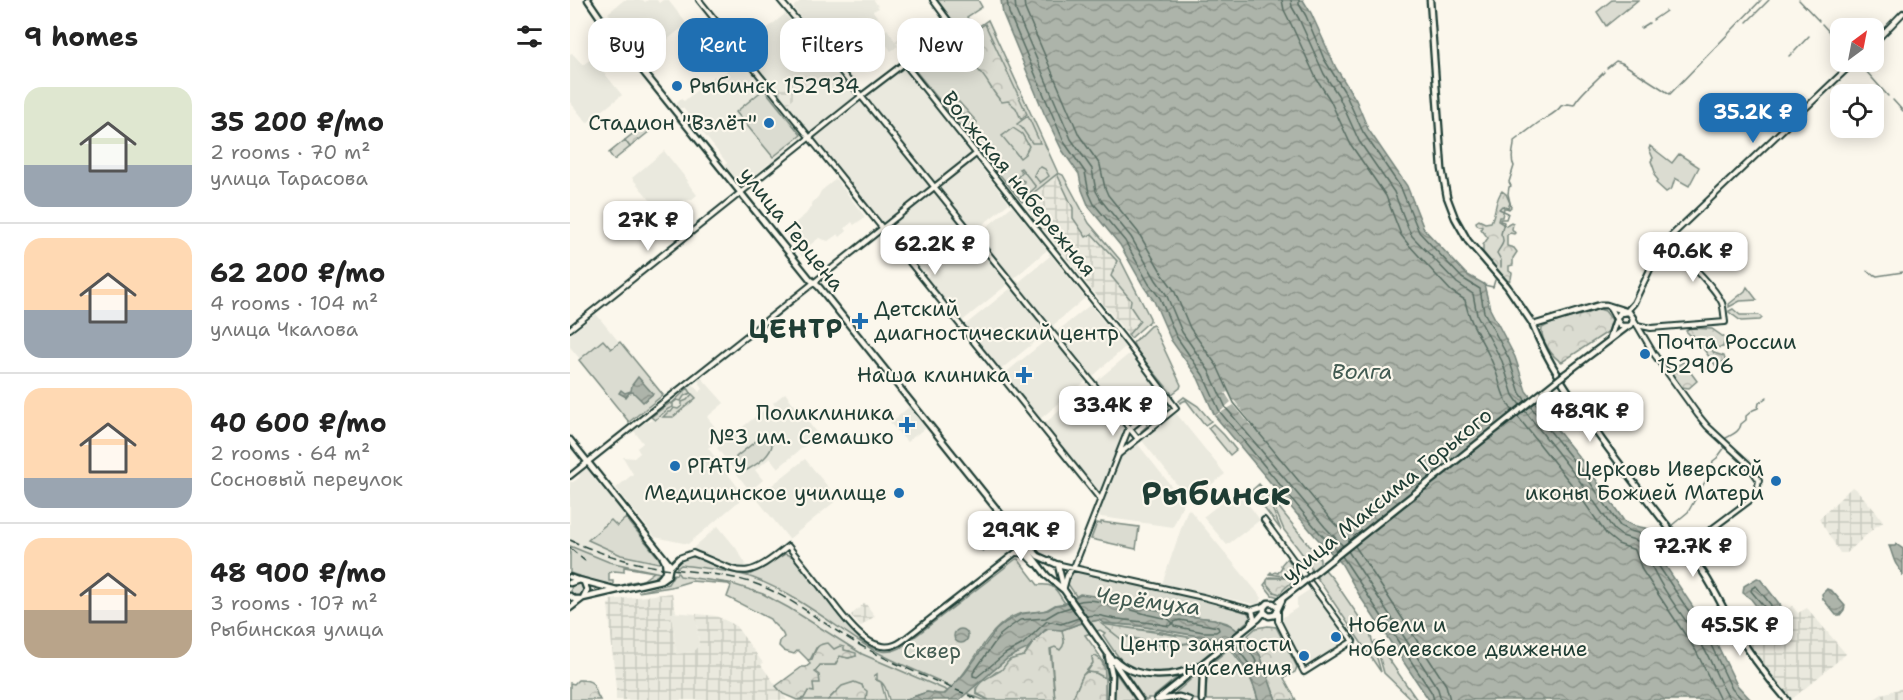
<!DOCTYPE html>
<meta charset="utf-8">
<style>
body{margin:0;font-family:"Shantell Sans",sans-serif;background:#f6f6f6;color:#222;height:100vh;display:flex;flex-direction:column;font-size:22px;white-space:nowrap}
*{box-sizing:border-box;margin:0}
p{font-size:20px;color:#767676}
.icon{flex:none;width:33px;height:33px;fill:none;stroke:currentColor;stroke-width:2;stroke-linecap:round;stroke-linejoin:round}
.map{position:relative;flex:1;overflow:hidden}
.sheet{display:flex;flex-direction:column;background:#fff;width:570px}
.sheet>*{flex:none}
.top-card{position:absolute;left:18px;top:18px;width:570px;height:54px;display:flex;gap:12px}
.needle{width:39px;rotate:32deg}
.fabs{position:absolute;left:1260px;top:18px;display:grid;gap:12px}
.fabs a{display:grid;place-items:center;width:54px;height:54px;border-radius:12px;background:#fff;box-shadow:0 3px 15px #0003;font-size:30px}
.price{position:absolute;translate:-50% -51px;padding:0 14px;border-radius:12px;background:#fff;color:#222;font-size:20px;line-height:39px;filter:drop-shadow(0 2px 3px #0008)}
.price::after{content:'';position:absolute;left:50%;top:36px;width:18px;height:14px;margin-left:-9px;background:inherit;clip-path:polygon(0 0,100% 0,50% 100%)}
.price.current{background:#1f6fb2;color:#fff}
ul{padding:0;list-style:none}
li{display:flex;align-items:center;gap:18px;height:150px;padding:0 24px}
li+li{border-top:2px solid #e0e0e0}
li span{display:grid;place-items:center;flex:none;width:168px;height:120px;border-radius:18px;color:#555}
li>.icon{margin-inline-start:auto}
span .icon{width:72px;height:72px;fill:#fffc;stroke-width:1}
li b{font-size:26px}
h2{display:flex;justify-content:space-between;align-items:center;height:72px;padding:0 24px;font-size:26px}
.pill{padding:0 21px;border-radius:18px;background:#fff;box-shadow:0 3px 15px #0003;font-size:21px;line-height:54px}
.pill.current{background:#1f6fb2;color:#fff}
main{display:flex;flex:1;min-height:0}
.map>svg:first-child{display:block}
</style>
<main>
<section class="sheet">
<h2>9 homes<svg class="icon" aria-label="filters" viewBox="0 0 24 24"><path d="M4 7h16M4 17h16"/><circle cx="9" cy="7" r="2"/><circle cx="15" cy="17" r="2"/></svg></h2>
<ul>
<li><span style="background:linear-gradient(#dfe7d0 65%,#9aa5b1 0)"><svg class="icon" aria-label="home" viewBox="0 0 24 24"><path d="M3 11l9-7 9 7M6 9v11h12V9"/></svg></span><div><b>35 200 ₽/mo</b><p>2 rooms · 70 m²</p><p>улица Тарасова</p></div></li>
<li><span style="background:linear-gradient(#ffd9b3 60%,#9aa5b1 0)"><svg class="icon" aria-label="home" viewBox="0 0 24 24"><path d="M3 11l9-7 9 7M6 9v11h12V9"/></svg></span><div><b>62 200 ₽/mo</b><p>4 rooms · 104 m²</p><p>улица Чкалова</p></div></li>
<li><span style="background:linear-gradient(#ffd9b3 75%,#9aa5b1 0)"><svg class="icon" aria-label="home" viewBox="0 0 24 24"><path d="M3 11l9-7 9 7M6 9v11h12V9"/></svg></span><div><b>40 600 ₽/mo</b><p>2 rooms · 64 m²</p><p>Сосновый переулок</p></div></li>
<li><span style="background:linear-gradient(#ffd9b3 60%,#b9a48a 0)"><svg class="icon" aria-label="home" viewBox="0 0 24 24"><path d="M3 11l9-7 9 7M6 9v11h12V9"/></svg></span><div><b>48 900 ₽/mo</b><p>3 rooms · 107 m²</p><p>Рыбинская улица</p></div></li>
</ul>
</section>
<div class="map">
<svg width="1333" height="700" viewBox="0 0 1333 700">
<defs>
<pattern id="industrial-grid" width="8" height="8" patternUnits="userSpaceOnUse" patternTransform="scale(1.5)"><rect width="8" height="8" fill="#eae9de"/><path d="M0 4h8M4 0v8" fill="none" stroke="#c8c9bf"/></pattern>
<pattern id="forest-crowns" width="20" height="18" patternUnits="userSpaceOnUse" patternTransform="scale(1.5)"><rect width="20" height="18" fill="#dbdcd1"/><path d="M2 6a3 3 0 1 1 6 0M12 15a3 3 0 1 1 6 0" fill="none" stroke="#bcbeb4"/></pattern>
<pattern id="wetland-marsh" width="20" height="14" patternUnits="userSpaceOnUse" patternTransform="scale(1.5)"><rect width="20" height="14" fill="#dbdcd1"/><path d="M1 5h8M5 5V1M11 12h8M15 12V8" fill="none" stroke="#bcbeb4"/></pattern>
<pattern id="water-waves" width="16" height="10" patternUnits="userSpaceOnUse" patternTransform="scale(1.5)"><rect width="16" height="10" fill="#adb4aa"/><path d="M0 5q4-4 8 0t8 0" fill="none" stroke="#8c948b"/></pattern>
</defs>
<rect width="100%" height="100%" fill="#fbf7ec"/>
<filter id="ink" filterUnits="userSpaceOnUse"><feTurbulence type="fractalNoise" baseFrequency=".0167" numOctaves="2"/><feDisplacementMap in="SourceGraphic" scale="12" xChannelSelector="R" yChannelSelector="G"/><feConvolveMatrix kernelMatrix="1 2 1 2 8 2 1 2 1" color-interpolation-filters="sRGB"/></filter>
<g filter="url(#ink)">
<!-- built -->
<path fill="#eae9de" d="M54,0H73L75,2L78,0H87L89,3L93,0H98L117,24L74,58L38,13Z
M232,0H304L309,8L303,11L312,24L297,36L300,39L289,48L282,40L262,56L224,9V6Z
M215,14L240,45L239,50L241,53L248,51L256,56L286,94L283,99L241,133L172,49Z
M336,24L350,44L338,53L331,44L336,40L334,38L326,43L328,46L321,51L309,35L317,29L325,41L333,35L329,29Z
M2,53L13,65L22,58L52,95L17,123L0,102V54Z
M168,54L234,138L232,140L229,139L213,152L212,155L202,164L199,163L172,186L155,165L157,163L113,108H109L107,103L111,99L114,101L144,76L147,79L167,62L165,56Z
M331,68L334,69L400,153L366,182H363L295,97Z
M289,101L292,102L360,184L359,188L313,224L244,137Z
M94,151L118,181L117,182L127,195L121,200L113,201L94,217L62,178Z
M405,160L439,203L404,232L368,187Z
M266,179L295,217L284,225L282,222L275,228L277,231L270,237L268,234L258,241L249,238L231,252L234,256L232,257L214,232L236,214L242,205L241,203L248,197L251,191Z
M364,191L399,235L353,274L317,228Z
M442,206L477,250L442,280L407,235Z
M403,239L438,284L391,322L356,278L394,249L393,247Z
M478,254H480L515,298L481,327L445,283L447,280L449,282L480,256Z
M441,288L476,330V333L430,370L395,325Z
M520,305L555,347L522,377L485,333Z
M26,314L49,342L41,349L33,341L10,359L0,347V335Z
M480,337H482L516,381L470,419L434,374Z
M559,354L595,398L561,425L525,382Z
M131,377L154,403L137,417L152,436L138,448L174,495V497L118,544L85,537L46,488L63,474L53,457L64,458L70,453L67,448L73,443L64,431L77,421L79,422L83,419L81,417L100,403L101,404L123,384L129,392L133,389L128,380Z
M519,386L522,387L555,429L533,488L529,491L474,424Z
M215,393L230,412L229,414L234,420L236,419L248,435L208,468L200,458L185,470L193,480L180,491L147,448L196,408L199,410L203,409L206,407L203,403Z
M339,407L355,428L337,442L320,423Z
M605,412L655,474L620,501L570,438Z
M564,442L567,443L614,502L603,527L531,517L528,515L551,454Z
M235,459L268,499L219,539L186,498Z
M18,468L23,472L22,476L29,485L32,484L33,490L37,491L58,517L47,526L41,520L18,540L51,555L89,563L88,566L108,568L111,564L140,568L180,577L204,586L228,600L301,649L413,700H397L303,660L275,644L219,608L193,594L159,583L109,576L107,572L88,570V572L54,566L30,559L0,546V482H3L10,477L9,474Z
M668,490L690,520L657,545L633,517Z
M619,509L692,598L688,605L592,584L617,511Z
M148,526L166,548L176,564L174,566L177,570L162,567L127,553L122,549Z
M742,588L779,641L747,659L746,662L743,661L742,664L736,668L710,619L727,608V598Z
M101,612L126,614L129,645L124,652L106,654Z"/>
<!-- industrial -->
<path fill="url(#industrial-grid)" d="M229,73L238,85L218,103L207,90Z
M487,174L503,208L504,215L547,261L541,277L561,300L560,306L570,322L558,335L456,207L458,204L456,202L458,197Z
M1282,487L1286,489L1307,513L1313,521L1312,523L1305,527L1277,553H1270L1249,519Z
M102,593L106,612L101,613L106,654L123,652L129,645L126,614L146,616L165,625L193,663L191,665L217,700H46V689L38,604L41,603L40,600Z
M295,603L305,616L290,627L281,615Z
M1222,606L1228,613L1237,608L1276,654L1221,700L1198,675L1178,640L1187,633L1185,629L1216,607L1218,609Z
M1333,688V700H1303L1312,694Z"/>
<!-- green -->
<path fill="#dbdcd1" stroke="#7d8c82" stroke-width="1.5" fill-rule="evenodd" d="M367,0H408L412,7L397,17L400,22L392,28L395,31L402,25L405,29L418,20L488,173L493,175L519,223L551,261L580,318V321L561,338L558,335L570,321L560,306L561,300L541,276L547,261L522,234L516,237L503,218V208L487,174L452,202L344,69L342,65L343,59L385,29L386,25Z
M1042,0H1068L1036,26L1027,12Z
M194,89L231,135L203,157L166,112Z
M55,140L60,147L44,160L39,153Z
M1080,146L1102,163L1109,154L1129,167L1119,186L1105,178L1102,188L1096,192L1086,183L1088,180L1084,175L1085,172L1081,161L1083,158L1079,149Z
M1163,309L1170,315H1189L1192,318L1190,320L1171,321L1159,312V311Z
M583,325L611,385L610,388L602,394L566,350L563,343L580,326Z
M33,340L41,349L50,342L93,395L59,422L9,360Z
M118,388L121,393L114,396L111,401L107,400L103,403V407L98,409L85,420L81,417L100,403L101,404Z
M122,394L126,398L103,417H93L98,412H101L104,408L108,409L112,406V402L117,400Z
M614,397L628,406L641,421L635,425L616,400L610,403L609,401Z
M595,402L601,411L573,433L571,431L577,426L576,422L574,421L567,427L566,425Z
M643,424L654,435L666,450L660,455L638,428Z
M191,437H197L202,441C204,454 187,464 177,470L169,469L165,463L166,457Z
M689,484L695,491L711,530L681,491Z
M699,495L750,559V564L763,579L800,633L811,672L741,569L740,564L714,530Z
M56,518L92,562L89,563L51,555L18,540L41,520L47,526Z
M531,522L569,527L566,549L521,539L527,523L531,524Z
M0,546L39,562L90,573L82,579L56,583L73,580L84,572L54,567V572L44,571L39,573V581H43V585L27,582L0,573Z
M215,554L224,557L291,641C305,649 313,656 330,648L446,559H448L468,585C486,583 485,590 495,603C492,604 488,604 485,605C481,607 478,610 473,611C465,612 457,612 449,614C417,625 405,665 382,687C356,674 326,664 300,648C261,624 226,594 183,578C160,570 134,568 111,565L107,568L106,565C109,562 113,558 118,557C132,555 161,573 179,575Z
M717,558L727,572L720,577L699,574L701,572L703,574L705,572L708,573L712,567L711,565Z
M504,570L665,607V609L675,612L676,610L681,618L667,630L657,623L644,619L606,615L530,597L506,596L496,581L501,571Z
M107,572L110,576L159,583L193,594L219,608L292,654L378,691L372,695L357,692L334,700H319C317,692 315,682 307,680V674L304,676L306,680L311,682L316,700H296L292,685C277,681 267,690 258,700H228L234,698L238,691L241,690L243,683L248,679L245,672L250,665H265L270,656L279,658L286,656L280,651L246,648L240,660H238L228,650L224,654L214,651L209,646L210,641L214,637C212,628 203,626 200,619L157,597L161,586L158,584L121,581L101,587L68,592L98,584L104,574L106,575Z
M700,577L729,578L731,579L709,597L702,595L694,585Z
M1 590a7 7 0 1 1 14 0a7 7 0 1 1-14 0Z
M529,620L534,623L570,626L652,640C663,648 660,649 667,658C678,670 684,684 688,700H635L638,666L655,652L648,646C639,652 632,661 621,666C605,674 572,676 557,665C547,658 540,645 533,635L535,633L530,630L515,635C535,663 540,664 537,700H535C536,677 537,675 522,657L523,663L513,675L502,700H485L481,648L494,643L492,630L508,624ZM533,625L592,632L637,641C621,642 605,647 589,645C575,643 562,636 548,636Z
M805,641H806L847,700H842L814,673Z
M460,646L454,656L440,660L431,671L426,672L406,688V694L419,700H413L396,693L438,658Z
M554,670C573,678 590,677 610,675L582,698H578V700H575Z
M544,672H545L565,700H543Z
M628,673L631,675L630,700C620,700 613,695 603,695Z"/>
<!-- forest -->
<path fill="url(#forest-crowns)" stroke="#7d8c82" stroke-width="1.5" d="M415,24L457,114L451,119L446,108L438,101L432,102C422,93 418,79 408,70C400,62 391,55 385,44Z
M386,102H389L407,122L406,124L402,126L385,104Z
M458,116L470,143H462L452,128L447,124Z
M74,125L80,131L60,147L55,140Z
M443,128L452,134L459,146L455,154L450,158L432,136Z
M471,167L475,169L479,176L470,183L464,175L467,169Z
M451,168L466,187L457,195L453,185L454,181L447,178L452,172L449,169Z
M932,191L936,194L940,203L938,208H934L932,217H929L928,221L936,226L941,223L943,224L942,229L945,233L944,234L940,233L937,235V246L944,248L947,252L943,258V265L939,266V271L942,273L941,279L939,281L935,280L913,252V245L918,238L911,229L912,227L907,225L906,222L909,220L915,223L921,222C926,213 925,199 932,191Z
M1177,287L1187,300L1170,301L1159,307V304L1175,291Z
M1029,309L1035,311L1042,320L1039,331L992,362C982,358 970,338 972,328C989,318 1010,317 1029,309Z
M1119,328L1142,329L1155,338L1153,347L1144,348L1142,350L1144,353L1154,356L1155,360L1146,366L1123,335L1121,336L1116,331Z
M1113,362L1127,381L1119,388L1111,387L1102,377L1104,368Z
M724,565C733,581 718,581 710,594L704,592L697,584V580L699,578H716L715,572Z
M532,624L636,640L637,641L598,645L587,644L556,636L551,639Z
M698,626L706,627L727,667L725,672L714,678L726,700H706L690,655L682,645L678,635L686,628Z
M481,628L492,630C493,638 497,643 490,650L485,647L480,649L485,700H419L406,693C406,681 421,677 430,671C434,669 435,663 440,660C444,658 450,657 454,656C461,646 469,632 481,628Z
M258,643L264,649L270,646L274,647V650L286,653V656L278,658L270,656L265,665H250L245,672L249,675L250,683H243L244,692L238,691L234,698L227,700L213,694L206,686L232,667H236L240,664L238,660L242,659C246,649 246,644 258,643Z
M517,672L526,673L535,678V700H502L513,675Z
M8,680C28,679 22,688 30,700H0V683L4,684Z
M284,682L292,685L293,688L297,691L296,700H258L272,686Z"/>
<!-- wetland -->
<path fill="url(#wetland-marsh)" stroke="#7d8c82" stroke-width="1.5" d="M525,656C534,660 535,668 535,678L526,673L517,672L523,663L522,657Z"/>
<!-- water -->
<path fill="url(#water-waves)" stroke="#74847b" stroke-width="1.5" d="M431,0H733L741,13L766,68L786,100L798,129L837,186L854,229L896,274L914,284L920,309L945,357L956,391L1020,471L1054,521C1063,528 1075,526 1085,532L1091,559L1145,640L1167,685L1181,700H859L791,598L771,563L745,536L645,416L628,378L601,340L584,301L574,287L550,245L519,207L512,190L509,174L492,150L474,113L433,14Z
M68,377L83,394L73,402L63,392L59,393L56,397L49,393L51,390L55,393L61,391L62,385Z
M415,527L419,530L420,534L424,538L425,541L413,551L403,544L398,537L405,531Z
M1326,544L1333,549V576C1332,570 1328,568 1326,564C1323,559 1322,552 1319,546H1325Z
M1187,578L1190,579L1211,606L1201,616H1194L1181,599L1173,593L1174,586Z
M1257,589L1262,591L1275,606L1274,610L1270,615H1266L1253,599L1252,594Z
M510,594L531,597L571,607L598,612L606,615L644,619L660,625L677,638L690,655L706,700H688C683,679 669,652 652,640L570,626L534,623L529,620L508,624L492,630L476,629L457,649L438,658L389,700H334L357,692L369,694H375L395,673L426,630L436,622L451,614L478,610L486,605L494,604Z
M384 636a7 7 0 1 1 14 0a7 7 0 1 1-14 0Z"/>
<!-- pier -->
<path fill="#fbf7ec" d="M658,392L663,400H664L683,425L681,426L664,405L645,416L661,402L655,393Z
M963,395L967,400L765,562L760,556Z"/>
<g fill="none" stroke-linecap="round" stroke-linejoin="round">
<!-- shore -->
<path stroke="#586d63" stroke-width="1.5" d="M437,0L439,13L494,142L515,172L519,193L524,204L555,241L579,284L590,298L606,336L633,375L650,412L749,532L767,551
M445,0L446,11L501,139L522,169L526,191L531,200L561,237L586,280L596,294L612,332L639,371L656,408L755,527L773,546
M454,0L455,9L509,135L530,165L535,188L538,195L568,232L593,275L604,290L620,328L647,366L664,403L762,521L780,540
M712,0L714,10L721,24L746,78L760,100L781,145L816,196L831,235L838,244L868,277L881,291L895,300C899,324 914,342 923,364C930,380 931,397 943,411
M721,0L722,7L729,19L754,74L768,95L789,141L824,192L838,228L842,236L887,283L903,294L907,315L932,361L943,395L950,405
M729,0V4L736,16L754,59L774,91L793,132L831,188L849,232L892,278L910,289L914,312L939,359L950,393L956,401
M960,406L1015,475L1050,526L1060,531L1080,536L1086,562L1140,643L1162,689L1173,700
M955,411L1009,480L1044,530L1052,536L1074,543C1082,581 1113,613 1133,647C1143,663 1150,687 1161,700
M948,417L1002,485L1037,535L1048,544L1065,550L1072,570L1126,651L1150,700
M785,546L876,685L880,700
M778,551L868,689L871,700
M772,556L862,693L864,700
M1186,586L1201,605L1199,610L1196,609L1181,591L1182,588Z
M507,602C527,594 573,617 597,618L603,623L599,626C580,622 560,621 541,618C529,616 529,614 517,616
M501,607L488,611L476,618L450,620L440,627L430,635L403,673V676L407,677L435,654L453,644L477,621L491,624L509,618
M610,620L648,627L649,630L646,632H633L604,626V622Z
M669,642C677,644 685,658 688,666L686,669L682,668L670,652L668,645Z"/>
<!-- stream -->
<path stroke="#74847b" stroke-width="1.5" d="M1229,0L1249,21
M1083,20L1096,11
M1177,22L1199,0
M1252,24L1270,44
M1071,28L1079,23
M1224,52L1239,36
M1219,56L1222,53
M1288,62L1318,96
M1037,68L1046,61L1052,63L1100,94L1191,0
M1323,100L1333,111
M931,267V260L927,253C931,245 936,243 931,234L934,222L930,221V219H936L938,213L929,209L932,206L939,209L941,207L938,194L939,187L941,186L939,182L944,166C939,158 945,148 944,141C952,135 960,129 968,123C976,117 986,114 991,106L998,104L1004,105C1008,95 1025,82 1034,72
M1297,271L1307,276L1333,272
M914,285L923,287L925,280
M1156,438C1161,435 1170,432 1171,424L1176,420V416L1183,410L1188,408L1189,403L1197,397
M1101,526L1118,512L1141,471L1143,461L1147,458L1155,447
M1086,540L1098,529"/>
<defs>
<path id="minor" d="M129,0L530,499
M210,0L244,41L257,54L568,439
M1304,43L1333,13
M334,63L558,344L606,408L548,455
M1057,311L1064,303L1085,259L1100,237L1284,62
M1063,318L1084,354L1128,415L1137,426L1178,464L1189,480L1187,491L1179,501L1115,549
M1067,325L1081,328L1155,322C1154,316 1154,309 1152,303C1144,285 1112,256 1097,241
M0,329L294,94L378,30L380,23L363,0
M0,476L406,154
M694,520L783,641L734,672L708,621V612
M447,553L455,554L465,564
M486,564L633,597L682,610
M100,567L109,558L123,553C173,573 173,583 218,546C231,562 244,578 256,594C272,614 302,663 332,641L449,550L458,549
M504,567L558,430L599,397
M0,577L8,580
M494,587L497,576L502,568
M682,610L684,618L682,623
M682,610L695,606"/>
<path id="major" d="M18,0L31,19L240,279L249,287L445,532L468,556L488,565L494,590
M860,0L872,169L877,197L885,218L898,241L937,286L962,323
M1039,306C1044,312 1046,321 1051,326H1059L1062,324L1063,318L1059,312L1050,313C1045,319 1043,330 1040,338
M967,324L1030,305H1036L1055,311
M963,326C980,368 1006,403 1032,440C1065,485 1099,528 1133,572C1144,588 1151,604 1160,621C1176,649 1196,676 1217,700
M995,374L1057,327
M0,440L100,565L98,575L91,580L13,598L0,608
M451,542L477,576L494,590L570,700
M89,580C96,574 98,565 93,558
M0,583L9,580L47,590
M0,596L4,599H10
M13,598L17,590L14,582
M709,601L731,584
M708,607L703,603H698L694,607V612L699,616L705,615L712,600
M538,656L542,675L541,700
M545,660C566,679 600,679 625,667
M587,700L688,619L694,612
M589,700L609,697L619,700
M632,700L633,673L637,661"/>
</defs>
<!-- minor casing -->
<use href="#minor" stroke="#1f3d34" stroke-width="8"/>
<!-- major casing -->
<use href="#major" stroke="#1f3d34" stroke-width="9"/>
<!-- minor -->
<use href="#minor" stroke="#fbf7ec" stroke-width="4"/>
<!-- major -->
<use href="#major" stroke="#fbf7ec" stroke-width="4.5"/>
<!-- rail -->
<path stroke="#1f3d34" stroke-width="1.5" stroke-dasharray="9 4.5" stroke-linecap="butt" d="M0,540C28,553 57,562 87,567C120,572 154,573 186,584C224,598 254,625 288,644C327,666 369,682 409,700
M0,548L15,561"/>
<defs>
<path id="major-bridge" d="M731,584L995,374"/>
</defs>
<!-- major-bridge casing -->
<use href="#major-bridge" stroke="#1f3d34" stroke-width="9" stroke-linecap="butt"/>
<!-- major-bridge -->
<use href="#major-bridge" stroke="#fbf7ec" stroke-width="4.5"/>
</g>
</g>
<!-- markers -->
<g fill="#1f6fb2" stroke="#fbf7ec" stroke-width="2">
<circle cx="107" cy="86" r="6"/>
<circle cx="199" cy="123" r="6"/>
<path d="M287 312h6v6h6v6h-6v6h-6v-6h-6v-6h6z"/>
<circle cx="1075" cy="354" r="6"/>
<path d="M451 366h6v6h6v6h-6v6h-6v-6h-6v-6h6z"/>
<path d="M334 416h6v6h6v6h-6v6h-6v-6h-6v-6h6z"/>
<circle cx="105" cy="466" r="6"/>
<circle cx="1206" cy="481" r="6"/>
<circle cx="329" cy="493" r="6"/>
<circle cx="766" cy="637" r="6"/>
<circle cx="734" cy="656" r="6"/>
</g>
<g text-anchor="middle" dominant-baseline="central" stroke-width="4.5" stroke-linejoin="round" paint-order="stroke">
<!-- poi labels -->
<g font-size="21" fill="#1f3d34" stroke="#fbf7ec" text-anchor="end">
<text x="119" y="86" text-anchor="start">Рыбинск 152934</text>
<text x="187" y="123">Стадион "Взлёт"</text>
<text x="304" y="309" text-anchor="start">Детский<tspan x="304" dy="24">диагностический центр</tspan></text>
<text x="1087" y="342" text-anchor="start">Почта России<tspan x="1087" dy="24">152906</tspan></text>
<text x="440" y="375">Наша клиника</text>
<text x="324" y="413">Поликлиника<tspan x="324" dy="24">№3 им. Семашко</tspan></text>
<text x="117" y="466" text-anchor="start">РГАТУ</text>
<text x="1194" y="469">Церковь Иверской<tspan x="1194" dy="24">иконы Божией Матери</tspan></text>
<text x="317" y="493">Медицинское училище</text>
<text x="778" y="625" text-anchor="start">Нобели и<tspan x="778" dy="24">нобелевское движение</tspan></text>
<text x="722" y="644">Центр занятости<tspan x="722" dy="24">населения</tspan></text>
</g>
<!-- street labels -->
<g font-size="21" fill="#1f3d34" stroke="#fbf7ec">
<text transform="translate(449 184) rotate(51)">Волжская набережная</text>
<text transform="translate(222 229) rotate(51)">улица Герцена</text>
<text transform="translate(817 495) rotate(-39)">улица Максима Горького</text>
</g>
<!-- park labels -->
<g font-size="21" fill="#455d53" stroke="#fbf7ec">
<text x="362" y="651">Сквер</text>
</g>
<!-- water labels -->
<g font-size="22" font-style="italic" fill="#425b52" stroke="#fbf7ec">
<text x="792" y="371">Волга</text>
<text transform="translate(578 601) rotate(7)">Черёмуха</text>
</g>
<!-- district labels -->
<g font-size="27" font-weight="bold" letter-spacing="1.5" fill="#1f3d34" stroke="#fbf7ec">
<text x="226" y="328">ЦЕНТР</text>
</g>
<!-- town labels -->
<g font-size="33" font-weight="bold" fill="#1f3d34" stroke="#fbf7ec">
<text x="646" y="493">Рыбинск</text>
</g>
</g>
</svg>
<div class="fabs">
<a><svg class="needle" viewBox="-14 -14 28 28"><path d="M0-13l5 13h-10z" fill="#e53935"/><path d="M0 13l5-13h-10z" fill="#767676"/></svg></a>
<a><svg class="icon" aria-label="locate" viewBox="0 0 24 24"><circle cx="12" cy="12" r="6"/><path d="M12 2v4M12 18v4M2 12h4M18 12h4"/></svg></a>
</div>
<b class="price current" style="left:1183px;top:144px">35.2K ₽</b>
<b class="price" style="left:78px;top:252px">27K ₽</b>
<b class="price" style="left:365px;top:276px">62.2K ₽</b>
<b class="price" style="left:1123px;top:283px">40.6K ₽</b>
<b class="price" style="left:543px;top:437px">33.4K ₽</b>
<b class="price" style="left:1020px;top:443px">48.9K ₽</b>
<b class="price" style="left:451px;top:562px">29.9K ₽</b>
<b class="price" style="left:1123px;top:578px">72.7K ₽</b>
<b class="price" style="left:1170px;top:657px">45.5K ₽</b>
<div class="top-card">
<a class="pill">Buy</a>
<a class="pill current">Rent</a>
<a class="pill">Filters</a>
<a class="pill">New</a>
</div>
</div>
</main>
